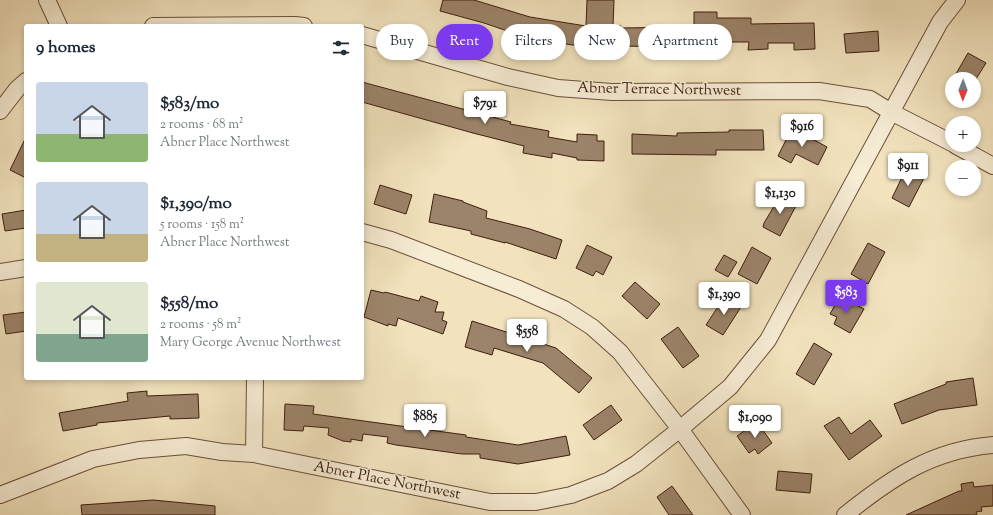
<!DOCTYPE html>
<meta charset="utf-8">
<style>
body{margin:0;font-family:"Sorts Mill Goudy",serif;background:#f2f2f3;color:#1f2937;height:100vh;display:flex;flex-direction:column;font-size:15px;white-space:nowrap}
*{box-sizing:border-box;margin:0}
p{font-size:13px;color:#747a83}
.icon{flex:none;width:22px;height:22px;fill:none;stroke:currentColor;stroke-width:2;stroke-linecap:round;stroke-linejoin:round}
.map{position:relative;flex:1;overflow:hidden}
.drawer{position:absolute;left:24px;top:24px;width:340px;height:356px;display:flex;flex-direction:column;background:#fff;border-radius:4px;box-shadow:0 2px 6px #0003}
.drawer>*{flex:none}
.banner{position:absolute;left:376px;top:24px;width:380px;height:36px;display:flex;gap:8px}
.needle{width:26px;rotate:181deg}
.fabs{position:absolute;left:945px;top:72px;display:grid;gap:8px}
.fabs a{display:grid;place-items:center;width:36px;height:36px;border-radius:50%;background:#fff;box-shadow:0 2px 6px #0003;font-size:20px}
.price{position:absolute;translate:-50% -34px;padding:0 9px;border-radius:4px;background:#fff;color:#222;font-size:13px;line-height:26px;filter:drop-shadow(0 1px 2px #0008)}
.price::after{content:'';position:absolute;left:50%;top:24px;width:12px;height:9px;margin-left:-6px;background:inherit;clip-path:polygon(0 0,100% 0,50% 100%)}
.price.on{background:#7c3aed;color:#fff}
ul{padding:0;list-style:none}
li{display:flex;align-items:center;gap:12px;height:100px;padding:0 12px}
li span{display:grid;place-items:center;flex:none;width:112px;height:80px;border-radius:4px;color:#555}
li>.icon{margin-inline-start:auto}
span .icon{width:48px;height:48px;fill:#fffc;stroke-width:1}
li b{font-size:17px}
h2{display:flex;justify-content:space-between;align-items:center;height:48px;padding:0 12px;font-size:17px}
.tag{padding:0 14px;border-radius:18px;background:#fff;box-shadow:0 2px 6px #0003;font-size:14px;line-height:36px}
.tag.on{background:#7c3aed;color:#fff}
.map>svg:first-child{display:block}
</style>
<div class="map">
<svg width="993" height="515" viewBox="0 0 993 515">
<rect width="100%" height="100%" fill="#f2e3be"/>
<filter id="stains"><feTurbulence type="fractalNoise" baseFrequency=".005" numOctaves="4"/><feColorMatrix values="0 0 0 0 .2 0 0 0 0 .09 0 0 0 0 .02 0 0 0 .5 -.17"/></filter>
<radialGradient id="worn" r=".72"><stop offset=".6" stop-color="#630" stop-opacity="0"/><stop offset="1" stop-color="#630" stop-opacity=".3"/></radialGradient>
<!-- building -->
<path fill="#9c846a" stroke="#3e1e0e" d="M443,0H474L530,17L586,26L587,0H614L613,26H621V28L694,27V12H717V18H751V24L814,23L815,49L794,50V43H768V49L748,50L749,42H717V46H671L672,47L572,45L525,37L484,23L440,11Z
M878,31L879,51L846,53L844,34Z
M968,53L986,63L976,79H953Z
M362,82L511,122L510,124L549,131L548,137L577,142V134L597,135V141H604V161L577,160V158L552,153V158L523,153L524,146L473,133L362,102Z
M792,128L827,147L818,165L796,154L791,163L778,156Z
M729,130H763L764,150H716V155L632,154V134L677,136V133L729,132Z
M26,137V178L10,170Z
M907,167L925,176L909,207L892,198Z
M380,185L412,195L406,214L374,204Z
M782,193L798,202L780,236L763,227L764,223Z
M434,194L463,201V202L487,211L486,218L530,229L562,240L556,259L505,242V243L471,234V231L429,222Z
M26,210V228L5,231L2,214Z
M868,243L885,252L868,284L851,274Z
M587,245L612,257L603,275L596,271L593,276L576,268Z
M752,247L771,258L757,284L738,274Z
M724,255L737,262L728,277L715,270Z
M635,282L660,304L647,319L622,296Z
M371,290L384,293L385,292L419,301L421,296L438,302L435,312H444L442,320L447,322L443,334L398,318L396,326L388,324V326L364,317Z
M725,296L741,307L723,335L706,325Z
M840,296L864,309L850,333L834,324L837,317L830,314Z
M26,312V331L6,334L3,315Z
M472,321L556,348L592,378L579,393L543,363L494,348L492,355L465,347Z
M678,327L699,356L683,368L661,339Z
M814,343L832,354L814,385L796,374Z
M973,378L977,405L939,410L902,424L894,404L946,384V382Z
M147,391V396L198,394L199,418L170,419V416L97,423V425L63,431L59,413L128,401L127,393Z
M285,404L314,406L313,414L466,435V437L518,445L566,436L570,455L518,464L480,458V454H462L396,445L387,443L388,437L363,434L362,441L351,439V442L343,441L328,435L329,428L304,426L303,431L284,430Z
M611,405L622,420L594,440L583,425Z
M839,417L851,434L870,420L882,436L849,460L824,426Z
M757,422L772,443L758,454L755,449L749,453L737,436Z
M778,471L812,474L810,493L776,490Z
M973,482L974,487L993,485V506L981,507L982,511L976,512L977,515H906L959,491H962L961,484Z
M672,486L693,515H669L657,497Z
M153,500L215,506V515H82L81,505Z"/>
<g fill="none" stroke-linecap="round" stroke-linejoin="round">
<defs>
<path id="minor" d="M47,0L59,26
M153,26L295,25L304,26
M362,35L508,77L558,88L612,92L819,91L870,99L891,112L952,143
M0,111L17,89L26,81
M955,145L993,166
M362,232L391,240L519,289L564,309L592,327L620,352L680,429L742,515
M0,272L26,268
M254,454L255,378
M0,495L93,459L139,450L186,446L222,452L254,454L490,502H536L571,495L608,481L636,464L680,429L730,387L768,340L940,22L957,0
M845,515C891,478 932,450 993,445"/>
</defs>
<!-- minor casing -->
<use href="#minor" stroke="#6b4f3a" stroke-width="18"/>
<!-- minor -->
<use href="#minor" stroke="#f7edd5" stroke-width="16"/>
</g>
<g text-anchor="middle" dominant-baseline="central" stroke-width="3" stroke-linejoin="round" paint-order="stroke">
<!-- street labels -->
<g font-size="15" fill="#3e1e0e" stroke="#f7edd5">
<text transform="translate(659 90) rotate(1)">Abner Terrace Northwest</text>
<text transform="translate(387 481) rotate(11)">Abner Place Northwest</text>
</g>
</g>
<rect width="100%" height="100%" filter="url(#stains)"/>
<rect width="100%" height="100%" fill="url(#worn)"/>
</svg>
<div class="fabs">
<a><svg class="needle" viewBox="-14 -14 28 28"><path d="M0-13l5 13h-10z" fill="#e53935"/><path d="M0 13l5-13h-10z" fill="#747a83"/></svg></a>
<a>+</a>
<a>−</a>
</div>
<b class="price" style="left:485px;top:125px">$791</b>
<b class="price" style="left:802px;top:148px">$916</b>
<b class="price" style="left:908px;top:187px">$911</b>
<b class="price" style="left:780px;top:215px">$1,130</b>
<b class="price on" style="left:846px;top:314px">$583</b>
<b class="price" style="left:724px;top:316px">$1,390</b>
<b class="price" style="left:527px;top:353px">$558</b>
<b class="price" style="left:425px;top:438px">$885</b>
<b class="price" style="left:755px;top:439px">$1,090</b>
<div class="banner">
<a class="tag">Buy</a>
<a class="tag on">Rent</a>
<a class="tag">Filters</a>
<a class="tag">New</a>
<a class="tag">Apartment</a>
</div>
<section class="drawer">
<h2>9 homes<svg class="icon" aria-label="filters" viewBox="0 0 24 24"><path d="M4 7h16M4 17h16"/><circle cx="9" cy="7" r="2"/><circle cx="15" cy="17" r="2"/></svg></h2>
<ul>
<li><span style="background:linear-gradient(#c9d6e8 65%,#8fb573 0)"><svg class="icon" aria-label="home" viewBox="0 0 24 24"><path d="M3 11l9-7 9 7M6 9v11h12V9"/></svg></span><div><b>$583/mo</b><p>2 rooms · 68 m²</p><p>Abner Place Northwest</p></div></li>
<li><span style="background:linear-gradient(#c9d6e8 65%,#c2b280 0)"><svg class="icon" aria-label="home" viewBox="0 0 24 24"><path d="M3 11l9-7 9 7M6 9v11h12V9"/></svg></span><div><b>$1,390/mo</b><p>5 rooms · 158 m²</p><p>Abner Place Northwest</p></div></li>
<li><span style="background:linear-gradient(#dfe7d0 65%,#7fa58c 0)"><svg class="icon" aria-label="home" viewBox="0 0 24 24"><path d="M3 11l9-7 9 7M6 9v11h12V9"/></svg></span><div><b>$558/mo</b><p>2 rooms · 58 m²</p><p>Mary George Avenue Northwest</p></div></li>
</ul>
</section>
</div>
